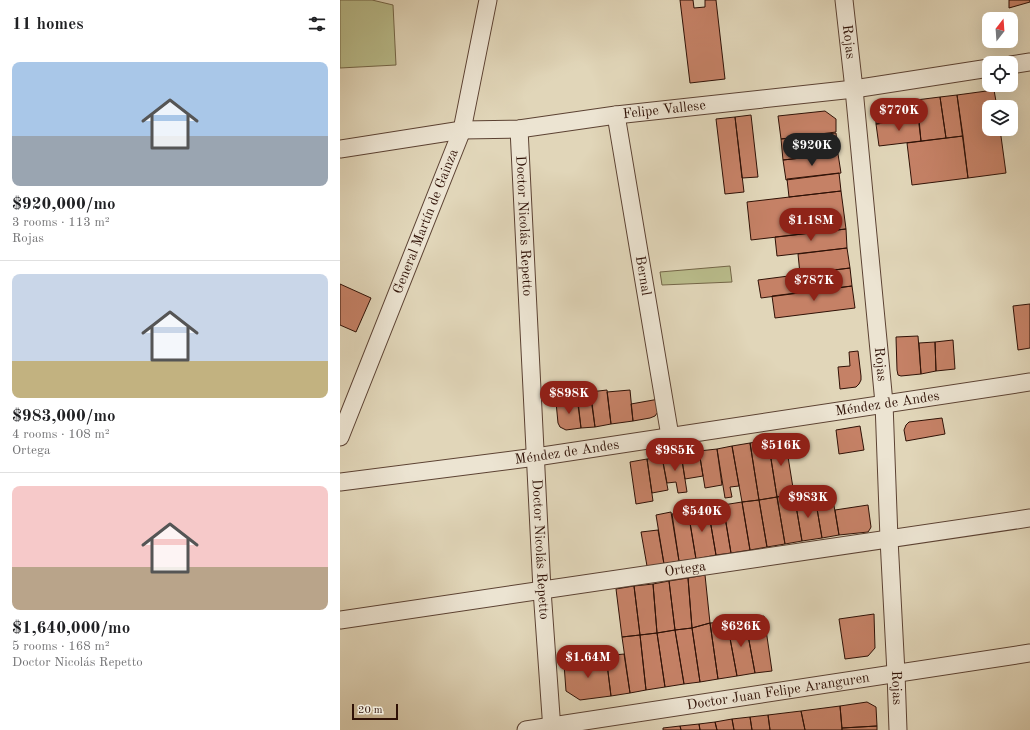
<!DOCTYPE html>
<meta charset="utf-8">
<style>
body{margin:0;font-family:"Old Standard TT",serif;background:#f6f6f6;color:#202124;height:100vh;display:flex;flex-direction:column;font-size:15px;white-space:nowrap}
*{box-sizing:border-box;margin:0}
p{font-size:13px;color:#757577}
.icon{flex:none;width:22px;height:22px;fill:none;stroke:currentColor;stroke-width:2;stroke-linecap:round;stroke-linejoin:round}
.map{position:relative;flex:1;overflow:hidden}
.drawer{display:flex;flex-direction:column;background:#fff;width:340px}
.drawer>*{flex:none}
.needle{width:26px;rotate:17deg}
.buttons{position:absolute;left:642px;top:12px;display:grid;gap:8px}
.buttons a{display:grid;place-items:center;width:36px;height:36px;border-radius:8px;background:#fff;box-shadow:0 4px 16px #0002;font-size:20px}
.scale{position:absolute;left:12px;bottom:10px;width:46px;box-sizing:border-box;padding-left:4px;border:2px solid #2f1106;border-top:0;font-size:11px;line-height:14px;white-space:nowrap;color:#2f1106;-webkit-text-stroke:3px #ece4d2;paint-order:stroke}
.price{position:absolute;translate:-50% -34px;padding:0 9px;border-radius:14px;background:#8f2418;color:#fff;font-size:13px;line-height:26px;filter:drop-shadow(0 1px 2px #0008)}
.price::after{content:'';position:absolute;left:50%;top:24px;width:12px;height:9px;margin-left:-6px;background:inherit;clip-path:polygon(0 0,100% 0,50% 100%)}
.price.selected{background:#222;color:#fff}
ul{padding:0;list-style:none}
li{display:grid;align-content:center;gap:8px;height:212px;padding:0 12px}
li+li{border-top:1px solid #e0e0e0}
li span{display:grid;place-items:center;height:124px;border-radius:8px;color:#555}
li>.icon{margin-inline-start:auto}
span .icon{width:72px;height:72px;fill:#fffc;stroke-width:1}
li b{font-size:17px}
h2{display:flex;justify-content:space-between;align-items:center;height:48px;padding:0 12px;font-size:17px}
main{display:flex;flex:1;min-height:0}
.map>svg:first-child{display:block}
</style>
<main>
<section class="drawer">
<h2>11 homes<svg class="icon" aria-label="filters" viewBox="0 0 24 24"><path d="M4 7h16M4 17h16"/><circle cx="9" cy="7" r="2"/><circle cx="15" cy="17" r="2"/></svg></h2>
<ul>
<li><span style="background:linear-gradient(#a9c7e8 60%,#9aa5b1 0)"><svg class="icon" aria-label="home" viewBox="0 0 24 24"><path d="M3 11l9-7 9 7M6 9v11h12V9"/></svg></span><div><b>$920,000/mo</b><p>3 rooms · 113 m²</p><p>Rojas</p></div></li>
<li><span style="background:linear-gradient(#c9d6e8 70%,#c2b280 0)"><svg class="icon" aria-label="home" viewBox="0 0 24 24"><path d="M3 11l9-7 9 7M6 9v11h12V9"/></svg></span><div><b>$983,000/mo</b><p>4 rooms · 108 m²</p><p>Ortega</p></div></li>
<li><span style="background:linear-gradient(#f6c9c9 65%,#b9a48a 0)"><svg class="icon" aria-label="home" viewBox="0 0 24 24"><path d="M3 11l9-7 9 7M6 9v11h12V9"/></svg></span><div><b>$1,640,000/mo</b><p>5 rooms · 168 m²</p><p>Doctor Nicolás Repetto</p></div></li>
</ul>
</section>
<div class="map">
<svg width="690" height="730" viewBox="0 0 690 730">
<rect width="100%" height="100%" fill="#e1d6b9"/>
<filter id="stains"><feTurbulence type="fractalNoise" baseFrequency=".005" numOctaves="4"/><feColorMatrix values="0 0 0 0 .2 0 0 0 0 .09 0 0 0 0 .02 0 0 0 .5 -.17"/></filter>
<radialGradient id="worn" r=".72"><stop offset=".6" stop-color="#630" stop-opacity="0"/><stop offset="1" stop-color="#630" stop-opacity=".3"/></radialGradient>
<!-- green -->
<path fill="#b9bc8b" stroke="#746648" d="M0,0H32L53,5L56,65L0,68Z
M390,266L392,282L322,285L320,272Z"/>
<!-- building -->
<path fill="#c58166" stroke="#2f1106" d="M340,0H353L354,8L365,7V0H376L385,79L350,83Z
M669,0H690V2L669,8Z
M654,90L657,107H649V129H660L666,173L628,178L617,95Z
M617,95L623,136L606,138L600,97Z
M600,97L606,138L581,141L576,100Z
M576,105L579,119L536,124V112L538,109Z
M485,111L496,119V132L441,139L438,116Z
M411,115L418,177L402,178L395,117Z
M395,117L404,192L385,194L376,119Z
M579,119L581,141L539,146L536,124Z
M496,133L498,154L443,160L441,139Z
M623,136L628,178L572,185L567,143Z
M498,154L501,173L446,180L443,160Z
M499,173L501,191L449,197L447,179Z
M501,191L506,229L411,240L407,202Z
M506,229L507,248L437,256L435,237Z
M507,248L510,268L460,274L458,254Z
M510,268L512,286L421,298L418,280Z
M0,284L31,298L16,332L0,325Z
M512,286L515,308L435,318L432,296Z
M690,304V348L678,350L673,306Z
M578,336L581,374L561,376L558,375L557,370L556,337Z
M613,340L615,369L596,371L595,342Z
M595,342L596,371L581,374L579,343Z
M518,351L521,376V380L519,384L516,387L500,389L498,367L510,366L509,352Z
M267,390L271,424L255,427L250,392Z
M290,390L293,421L271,424L267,392Z
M319,399L320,409L315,416L310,418L293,421L291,404Z
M238,401L241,428L226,430L220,427L218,423L216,402Z
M252,403L255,427L241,428L238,405Z
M602,418L605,434L566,441L564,430L566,425L569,422Z
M520,426L524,450L499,454L496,430Z
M445,438L454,494L437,497L428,440Z
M428,440L437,497L419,500L410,443Z
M410,443L419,500L402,502L392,446Z
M392,446L399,486L390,487L392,497L385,498L377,449Z
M377,449L382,485L365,488L359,451Z
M359,451L363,476L345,479L341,454Z
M341,454L347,492L338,493L336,482L327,483L322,457Z
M322,457L328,490L312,493L307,459Z
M307,459L313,501L296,504L290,462Z
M454,494L462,541L445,544L437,497Z
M492,494L499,535L482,538L475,497Z
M437,497L445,544L427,547L419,500Z
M475,497L482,538L462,541L455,500Z
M419,500L427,547L410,550L402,502Z
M402,502L410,550L391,553L383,505Z
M383,505L391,553L376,555L368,508Z
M528,505L531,527L530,529L528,532L499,535L495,510Z
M368,508L376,555L356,559L348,511Z
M348,511L356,559L339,561L332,514Z
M331,512L339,561L324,564L316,515Z
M318,530L324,564L307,566L301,532Z
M365,575L370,623L352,628L348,578Z
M348,578L352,628L335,630L329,581Z
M329,581L335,630L317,633L313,584Z
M313,584L317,633L300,635L294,586Z
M294,586L300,635L282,637L276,589Z
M534,614L535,648L528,656L505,659L499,619Z
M424,616L432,671L415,673L405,619Z
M405,619L415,673L397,676L387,622Z
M387,622L397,676L378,679L370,623Z
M370,623L378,679L360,682L352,628Z
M352,628L360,682L344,684L335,630Z
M335,630L344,684L325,687L317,633Z
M317,633L325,687L306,690L300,635Z
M300,635L306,690L290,693L282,637Z
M284,654L290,693L271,696L266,656Z
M266,656L271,696L240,700L226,691L224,664Z
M527,702L536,707L537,726L502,728L500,706Z
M500,706L502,730H465L461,711Z
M461,711L465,730H430L428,715Z
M428,715L430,730H412L410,717Z
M410,717L412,730H394L392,719Z
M392,719L394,730H377L375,722Z
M375,722L377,730H360L359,724Z
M359,724L360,730H341L340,726Z
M340,726L341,730H323V728Z
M537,726V730H502V728Z"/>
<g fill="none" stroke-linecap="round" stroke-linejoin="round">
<defs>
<g id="street">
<path id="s1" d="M504,0L514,89L544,403L549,539L556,673L558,730"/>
<path d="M671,65L690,62"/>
<path id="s2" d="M276,115L330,436"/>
<path id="s3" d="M179,129L202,590L212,730"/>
<path id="s4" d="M0,149L122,130L179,129L276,115L514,89L649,68"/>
<path id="s5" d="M0,437L122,130L148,0"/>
<path id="s6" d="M0,482L196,457L690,382"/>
<path id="s7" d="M0,620L690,518"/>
<path id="s8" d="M186,730L690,653"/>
</g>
</defs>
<!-- street casing -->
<use href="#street" stroke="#5c4233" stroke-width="19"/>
<!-- street -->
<use href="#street" stroke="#ece4d2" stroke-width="17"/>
</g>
<g text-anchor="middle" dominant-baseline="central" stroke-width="3" stroke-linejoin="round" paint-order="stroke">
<!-- street labels -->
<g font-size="14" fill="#2f1106" stroke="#ece4d2">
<text stroke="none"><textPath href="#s1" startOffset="42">Rojas</textPath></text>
<text stroke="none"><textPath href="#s4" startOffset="327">Felipe Vallese</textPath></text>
<text stroke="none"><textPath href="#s5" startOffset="232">General Martín de Gainza</textPath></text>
<text stroke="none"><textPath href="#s3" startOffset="97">Doctor Nicolás Repetto</textPath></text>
<text stroke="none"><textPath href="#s2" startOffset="163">Bernal</textPath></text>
<text stroke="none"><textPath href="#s1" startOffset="366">Rojas</textPath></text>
<text stroke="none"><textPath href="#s6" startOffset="553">Méndez de Andes</textPath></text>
<text stroke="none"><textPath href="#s6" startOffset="229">Méndez de Andes</textPath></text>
<text stroke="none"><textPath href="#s3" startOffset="421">Doctor Nicolás Repetto</textPath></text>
<text stroke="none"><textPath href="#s7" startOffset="349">Ortega</textPath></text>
<text stroke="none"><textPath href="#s1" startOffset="690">Rojas</textPath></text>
<text stroke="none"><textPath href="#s8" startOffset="255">Doctor Juan Felipe Aranguren</textPath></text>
</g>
</g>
<rect width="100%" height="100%" filter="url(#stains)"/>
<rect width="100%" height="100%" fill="url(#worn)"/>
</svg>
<div class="buttons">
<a><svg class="needle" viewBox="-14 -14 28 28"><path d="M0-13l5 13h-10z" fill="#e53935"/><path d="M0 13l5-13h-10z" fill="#757577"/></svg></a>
<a><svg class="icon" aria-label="locate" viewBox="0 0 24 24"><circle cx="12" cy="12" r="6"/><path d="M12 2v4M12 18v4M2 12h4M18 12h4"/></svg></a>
<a><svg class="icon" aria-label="layers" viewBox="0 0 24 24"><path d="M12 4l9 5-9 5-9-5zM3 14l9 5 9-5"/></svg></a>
</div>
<div class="scale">20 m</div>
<b class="price" style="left:559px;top:132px">$770K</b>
<b class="price selected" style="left:472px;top:167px">$920K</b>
<b class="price" style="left:471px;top:242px">$1.18M</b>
<b class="price" style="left:474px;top:302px">$787K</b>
<b class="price" style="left:229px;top:415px">$898K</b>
<b class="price" style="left:441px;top:467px">$516K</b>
<b class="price" style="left:335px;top:472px">$985K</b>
<b class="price" style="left:468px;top:519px">$983K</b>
<b class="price" style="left:362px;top:533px">$540K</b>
<b class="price" style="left:401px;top:648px">$626K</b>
<b class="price" style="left:248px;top:679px">$1.64M</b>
</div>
</main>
